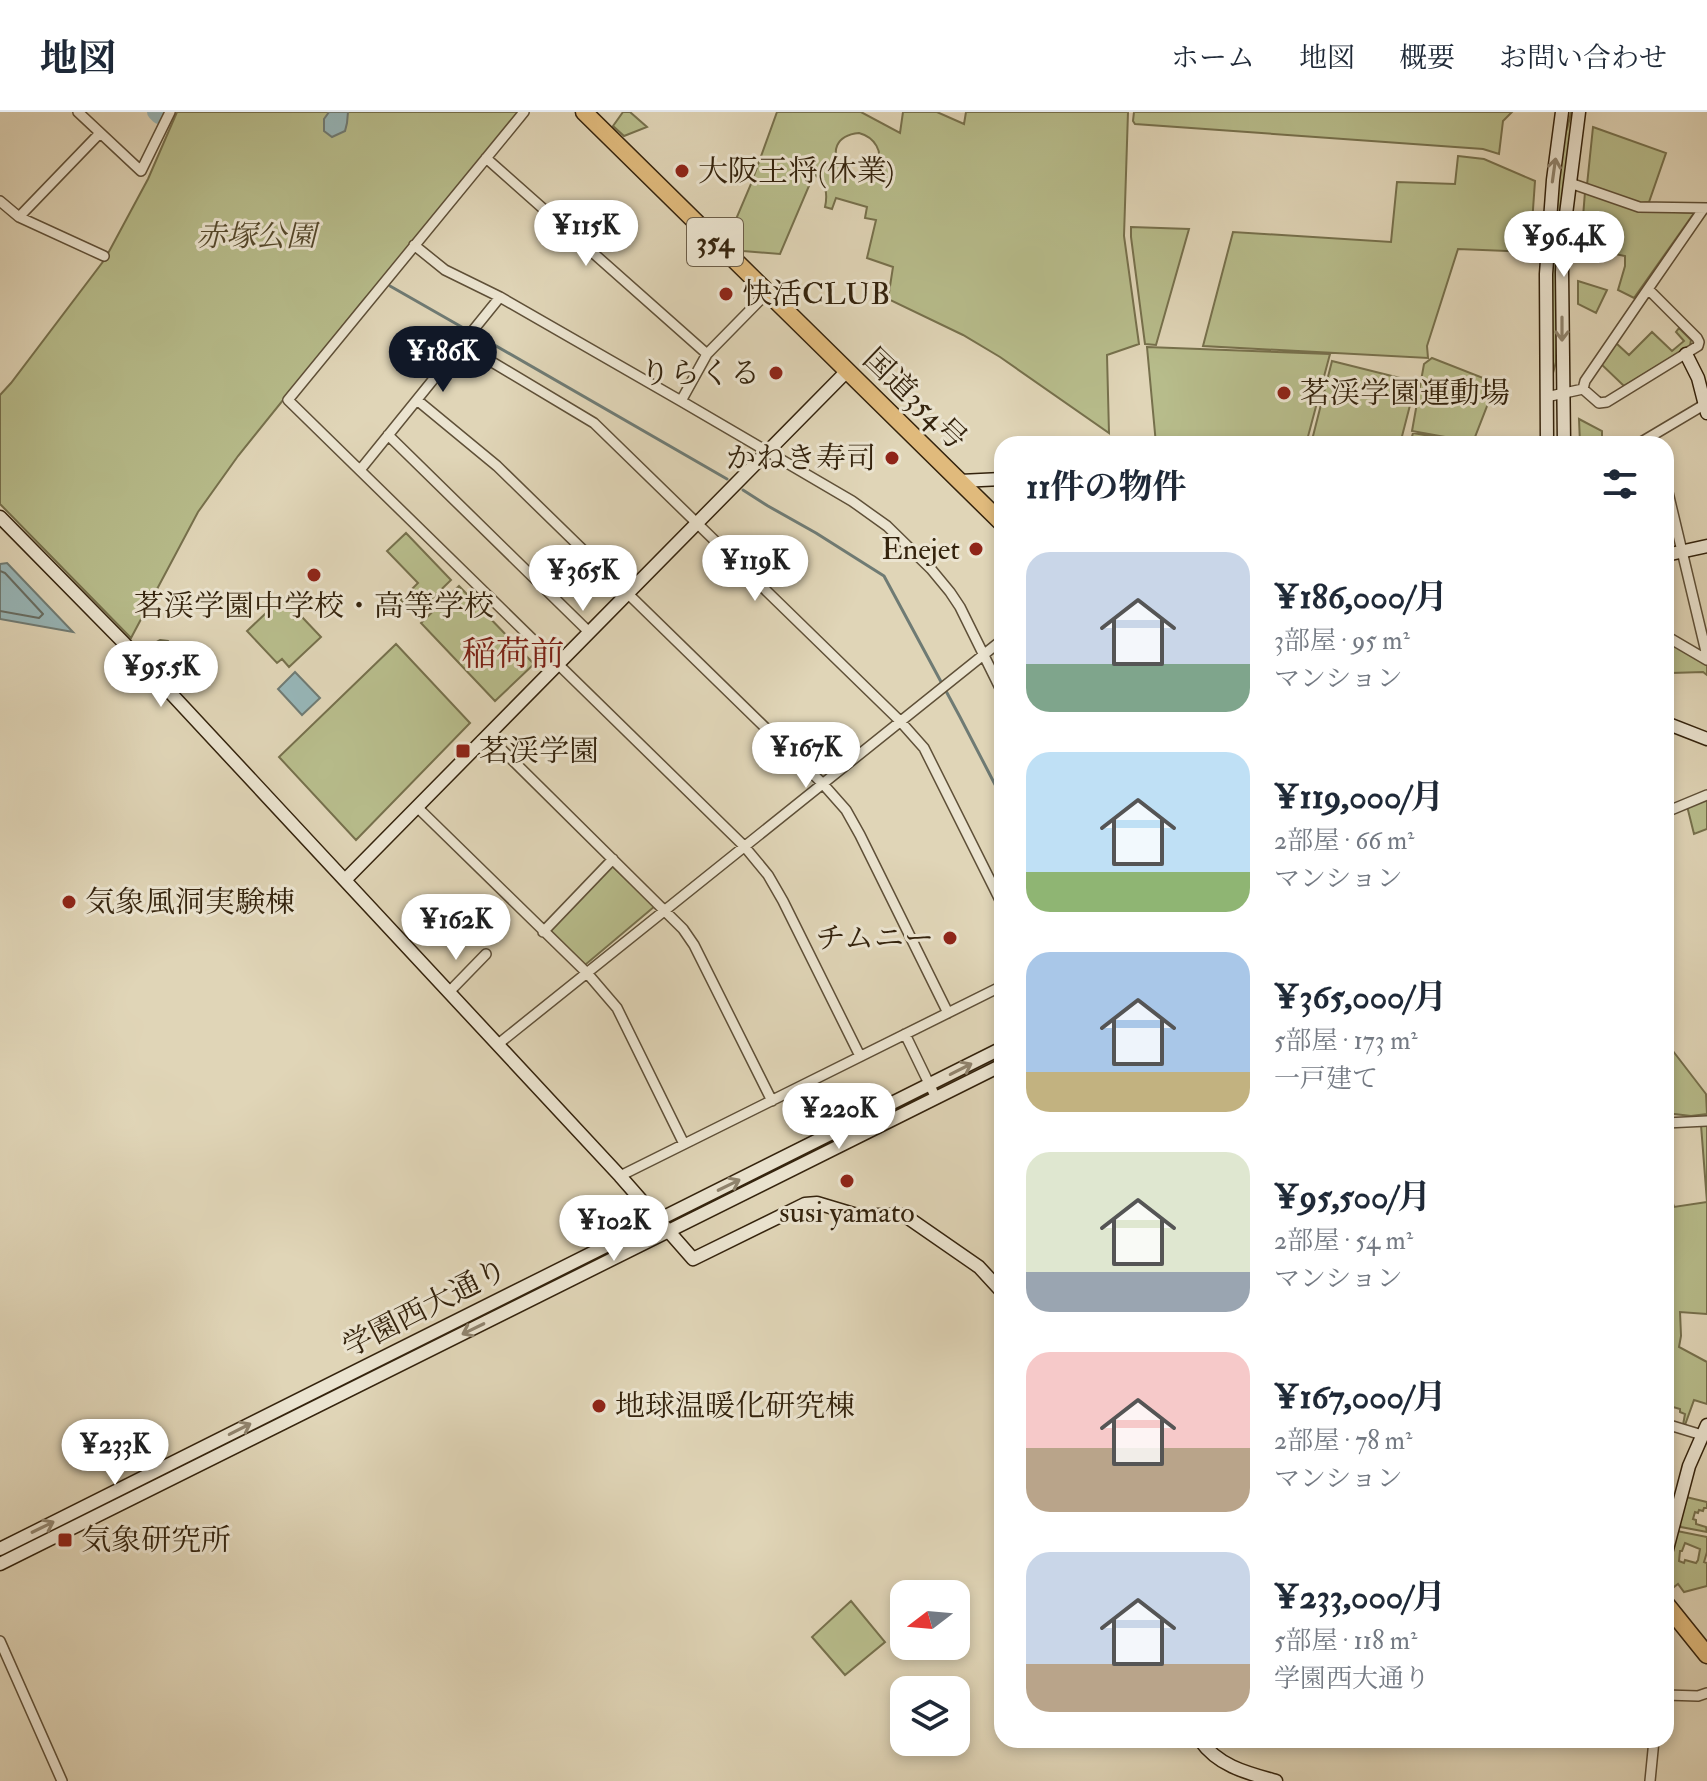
<!DOCTYPE html>
<html lang="ja">
<meta charset="utf-8">
<style>
body{margin:0;font-family:"IM FELL Double Pica","Noto Serif JP",serif;background:#f2f2f3;color:#1f2937;height:100vh;display:flex;flex-direction:column;font-size:30px;white-space:nowrap}
*{box-sizing:border-box;margin:0}
p{font-size:26px;color:#747a83}
.icon{flex:none;width:44px;height:44px;fill:none;stroke:currentColor;stroke-width:2;stroke-linecap:round;stroke-linejoin:round}
.map{position:relative;flex:1;overflow:hidden}
.sheet{position:absolute;left:994px;top:324px;width:680px;height:1312px;display:flex;flex-direction:column;background:#fff;border-radius:24px;box-shadow:0 4px 12px #0003}
.sheet>*{flex:none}
.needle{width:52px;rotate:254deg}
.controls{position:absolute;left:890px;top:1468px;display:grid;gap:16px}
.controls a{display:grid;place-items:center;width:80px;height:80px;border-radius:16px;background:#fff;box-shadow:0 4px 12px #0003;font-size:40px}
.price{position:absolute;translate:-50% -68px;padding:0 18px;border-radius:28px;background:#fff;color:#222;font-size:26px;line-height:52px;filter:drop-shadow(0 2px 4px #0008)}
.price::after{content:'';position:absolute;left:50%;top:48px;width:24px;height:18px;margin-left:-12px;background:inherit;clip-path:polygon(0 0,100% 0,50% 100%)}
.price.active{background:#111827;color:#fff}
ul{padding:0;list-style:none}
li{display:flex;align-items:center;gap:24px;height:200px;padding:0 32px}
li span{display:grid;place-items:center;flex:none;width:224px;height:160px;border-radius:24px;color:#555}
li>.icon{margin-inline-start:auto}
span .icon{width:96px;height:96px;fill:#fffc;stroke-width:1}
li b{font-size:34px}
h2{display:flex;justify-content:space-between;align-items:center;height:96px;padding:0 32px;font-size:34px}
header{display:flex;align-items:center;gap:48px;box-sizing:border-box;height:112px;padding:0 40px;background:#fff;border-bottom:2px solid #e0e1e3}
header strong{font-size:38px}
nav{display:flex;gap:44px;margin-inline-start:auto;font-size:28px}
.map>svg:first-child{display:block}
</style>
<header>
<strong>地図</strong>
<nav><a>ホーム</a><a>地図</a><a>概要</a><a>お問い合わせ</a></nav>
</header>
<div class="map">
<svg width="1707" height="1669" viewBox="0 0 1707 1669">
<rect width="100%" height="100%" fill="#e0d5b7"/>
<filter id="stains"><feTurbulence type="fractalNoise" baseFrequency=".0025" numOctaves="4"/><feColorMatrix values="0 0 0 0 .2 0 0 0 0 .09 0 0 0 0 .02 0 0 0 .5 -.17"/></filter>
<radialGradient id="worn" r=".72"><stop offset=".6" stop-color="#630" stop-opacity="0"/><stop offset="1" stop-color="#630" stop-opacity=".3"/></radialGradient>
<!-- green -->
<path fill="#b7bc8b" stroke="#76704c" stroke-width="2" fill-rule="evenodd" d="M177,0H519L414,133L362,190L238,344L198,400L131,526L0,392V283L11,271L105,147L148,67Z
M623,0H630L647,15L624,24L613,14Z
M777,0H861L900,21L903,0H937L964,12L966,0H1128L1124,124L1139,232L1107,243L1109,321L1000,245L963,223L888,187L893,155L867,146L876,108L865,106L867,95L836,86L832,97L825,95C828,81 826,71 814,62L780,142L743,139L728,126L751,72ZM859,21C874,25 885,40 876,55C852,91 809,26 859,21Z
M1134,0H1512L1503,9L1499,42L1483,37L1135,12L1133,9Z
M1571,0H1574L1558,163L1556,250L1553,261V277H1550C1550,197 1550,116 1562,36C1564,24 1569,12 1571,0Z
M1593,15L1666,41L1649,90L1639,91L1587,73Z
M1458,44L1484,47L1535,69L1530,140L1458,137L1427,234L1428,246L1203,234L1233,120L1391,130L1397,70L1455,72Z
M1585,80L1637,98L1694,101L1634,186L1618,178L1625,154V144L1615,142L1617,133L1602,128L1600,113L1583,105Z
M1131,115L1189,117L1156,233L1145,232L1131,125Z
M1578,169L1607,178L1596,201L1578,192Z
M1679,216L1691,228L1690,234L1624,274L1601,252L1616,231L1629,243L1652,220L1672,239L1684,229L1676,220Z
M1147,235L1330,242L1306,332H1156Z
M1432,246L1496,271L1473,330L1412,319L1424,252Z
M1332,249L1416,270L1400,332H1311Z
M1579,307L1602,319V325L1597,329V332H1580Z
M1413,321L1471,331L1410,332Z
M406,421L451,468L415,503L401,488L418,471L387,439Z
M459,474L534,552L495,589L421,511Z
M283,485L321,525L289,555L282,547L277,551L247,519Z
M160,528L168,529L182,545L181,555L170,564L144,537Z
M1666,528L1707,551V563L1703,560L1671,561L1666,567Z
M396,532L470,611L356,728L279,645Z
M1707,687V717L1694,722L1687,694Z
M612,754L655,794L585,853L550,818Z
M1666,930L1706,982L1707,1002L1691,1004L1666,1001Z
M807,976L822,1007L800,1018L785,988Z
M915,985L916,990L757,1070L724,1082Z
M1701,1013H1707V1202L1680,1200L1681,1224L1679,1235L1707,1250V1292L1694,1288L1685,1313H1683L1685,1302L1680,1300V1297L1666,1293V1085L1671,1084L1674,1095L1707,1090Z
M1686,1385L1707,1390V1396H1704L1703,1399L1699,1398L1698,1401L1695,1400L1693,1407L1696,1408V1412L1706,1415L1707,1420L1681,1415L1679,1411Z
M1677,1419L1707,1425V1440L1704,1450L1707,1451V1474L1684,1480L1678,1472L1670,1478L1669,1475V1453ZM1685,1431L1700,1437L1698,1448L1696,1451L1685,1448L1684,1451L1679,1449L1680,1439H1682Z
M851,1489L885,1530L845,1563L812,1525Z"/>
<!-- water -->
<path fill="#97b6b8" stroke="#6f7b74" stroke-width="2" d="M329,0H348L347,11L345,19L332,25L324,19V7Z
M7,451L73,520L0,507V452Z
M295,560L320,586L302,603L278,577Z"/>
<g fill="none" stroke-linecap="round" stroke-linejoin="round">
<!-- shore -->
<path stroke="#666c62" stroke-width="2" d="M0,459L5,461L43,502L39,506L0,499"/>
<!-- stream -->
<path stroke="#6f7b74" stroke-width="3" d="M390,174L467,218
M477,223L727,367
M743,378L768,394L816,421L884,464L960,605L1002,686"/>
<!-- river -->
<path stroke="#97b6b8" stroke-width="16" d="M155,0L159,4"/>
<defs>
<path id="street" d="M78,0L141,59L170,0
M524,0L288,288L744,734L768,763L783,789L860,944
M486,46L707,242
M1570,71L1639,95L1707,96
M0,89L19,105L104,144
M19,105L100,21
M414,133L445,158L500,185L681,289L852,389L887,414L931,457L950,480L960,495L1002,580
M1648,177L1697,226L1699,230L1698,234L1607,290L1599,291L1583,277L1585,269Z
M1648,177L1704,96
M462,232L594,311L900,609L924,636L1002,792
M1546,285L1583,277
M417,288L497,354L823,672L846,698L860,723L948,901
M681,289L707,242L767,181
M388,323L589,520
M1601,331V332
M1638,332L1707,291
M360,358L500,185
M1666,372L1707,544
M1666,524L1707,548
M487,623L683,817L694,833L772,989
M417,695L587,861L617,896L684,1032
M1666,700L1707,683
M543,820L613,747
M449,880L486,842
M905,922L936,986
M497,933L1002,528
M1666,1011L1707,1009
M620,1064L1002,874
M1666,1312L1702,1323
M0,1529L62,1669
M1666,1583L1698,1584L1707,1581
M1650,1669L1654,1628"/>
<path id="secondary" d="M1686,242L1698,266L1707,301
M1547,332L1546,162L1553,68L1562,0
M1564,332L1562,160L1565,110L1579,0
M960,369L1002,367
M0,405L125,532L620,1064L693,1147L805,1092L817,1091L857,1103H904L979,1155L1002,1180
M1666,443L1707,434
M1666,611L1707,627
M345,768L847,259
M0,1437L1002,936
M1666,1441L1689,1354L1707,1313
M0,1452L1002,953
M1200,1628C1218,1654 1247,1661 1276,1669"/>
<path id="highway" d="M584,0L1002,411
M1666,1492L1707,1543"/>
</defs>
<!-- street casing -->
<use href="#street" stroke="#5f5038" stroke-width="12"/>
<!-- secondary casing -->
<use href="#secondary" stroke="#34230d" stroke-width="15"/>
<!-- highway casing -->
<use href="#highway" stroke="#34230d" stroke-width="19"/>
<!-- street -->
<use href="#street" stroke="#ebe4d0" stroke-width="9"/>
<!-- secondary -->
<use href="#secondary" stroke="#ebe4d0" stroke-width="12"/>
<!-- highway -->
<use href="#highway" stroke="#e0ba7c" stroke-width="16"/>
</g>
<!-- one-way arrows -->
<defs><path id="oneway-shaft" d="M-6 0H5M1.5-3L5.5 0L1.5 3" fill="none" stroke-width="1.6" stroke-linecap="round" stroke-linejoin="round" transform="scale(2)"/></defs>
<g stroke="#90846e">
<use href="#oneway-shaft" transform="translate(1554 58) rotate(-82)"/>
<use href="#oneway-shaft" transform="translate(1562 217) rotate(90)"/>
<use href="#oneway-shaft" transform="translate(961 957) rotate(-27)"/>
<use href="#oneway-shaft" transform="translate(729 1073) rotate(-26)"/>
<use href="#oneway-shaft" transform="translate(473 1217) rotate(154)"/>
<use href="#oneway-shaft" transform="translate(240 1317) rotate(-27)"/>
<use href="#oneway-shaft" transform="translate(43 1415) rotate(-26)"/>
</g>
<!-- markers -->
<g fill="#8f2418" stroke="#ebe4d0" stroke-width="3">
<circle cx="682" cy="59" r="8"/>
<circle cx="726" cy="182" r="8"/>
<circle cx="776" cy="261" r="8"/>
<circle cx="1284" cy="281" r="8"/>
<circle cx="892" cy="346" r="8"/>
<circle cx="976" cy="437" r="8"/>
<circle cx="314" cy="463" r="8"/>
<rect x="455" y="631" width="16" height="16" rx="4"/>
<circle cx="69" cy="790" r="8"/>
<circle cx="950" cy="826" r="8"/>
<circle cx="847" cy="1069" r="8"/>
<circle cx="599" cy="1294" r="8"/>
<rect x="57" y="1420" width="16" height="16" rx="4"/>
</g>
<g text-anchor="middle" dominant-baseline="central" stroke-width="6" stroke-linejoin="round" paint-order="stroke">
<!-- shield labels -->
<rect fill="#ebe4d0" stroke="#6b5d48" stroke-width="2" x="687" y="106" width="56" height="48" rx="6"/>
<g font-size="28" font-weight="bold" fill="#34230d">
<text x="715" y="130">354</text>
</g>
<!-- poi labels -->
<g font-size="30" fill="#34230d" stroke="#ebe4d0" text-anchor="start">
<text x="698" y="59">大阪王将(休業)</text>
<text x="742" y="182">快活CLUB</text>
<text x="760" y="261" text-anchor="end">りらくる</text>
<text x="1300" y="281">茗渓学園運動場</text>
<text x="876" y="346" text-anchor="end">かねき寿司</text>
<text x="960" y="437" text-anchor="end">Enejet</text>
<text x="314" y="494" text-anchor="middle">茗渓学園中学校・高等学校</text>
<text x="479" y="639">茗渓学園</text>
<text x="85" y="790">気象風洞実験棟</text>
<text x="934" y="826" text-anchor="end">チムニー</text>
<text x="847" y="1100" text-anchor="middle">susi yamato</text>
<text x="615" y="1294">地球温暖化研究棟</text>
<text x="81" y="1428">気象研究所</text>
</g>
<!-- park labels -->
<g font-size="30" font-style="italic" fill="#55492c" stroke="#ebe4d0">
<text x="256" y="124">赤塚公園</text>
</g>
<!-- street labels -->
<g font-size="30" fill="#34230d" stroke="#ebe4d0">
<text transform="translate(915 287) rotate(44)">国道354号</text>
<text transform="translate(425 1196) rotate(-27)">学園西大通り</text>
</g>
<!-- quarter labels -->
<g font-size="34" fill="#7a1f14" stroke="#ebe4d0">
<text x="513" y="542">稲荷前</text>
</g>
</g>
<rect width="100%" height="100%" filter="url(#stains)"/>
<rect width="100%" height="100%" fill="url(#worn)"/>
</svg>
<div class="controls">
<a><svg class="needle" viewBox="-14 -14 28 28"><path d="M0-13l5 13h-10z" fill="#e53935"/><path d="M0 13l5-13h-10z" fill="#747a83"/></svg></a>
<a><svg class="icon" aria-label="layers" viewBox="0 0 24 24"><path d="M12 4l9 5-9 5-9-5zM3 14l9 5 9-5"/></svg></a>
</div>
<b class="price" style="left:586px;top:156px">¥115K</b>
<b class="price" style="left:1564px;top:167px">¥96.4K</b>
<b class="price active" style="left:443px;top:282px">¥186K</b>
<b class="price" style="left:755px;top:491px">¥119K</b>
<b class="price" style="left:583px;top:501px">¥365K</b>
<b class="price" style="left:161px;top:597px">¥95.5K</b>
<b class="price" style="left:806px;top:678px">¥167K</b>
<b class="price" style="left:456px;top:850px">¥162K</b>
<b class="price" style="left:839px;top:1039px">¥220K</b>
<b class="price" style="left:614px;top:1151px">¥102K</b>
<b class="price" style="left:115px;top:1375px">¥233K</b>
<section class="sheet">
<h2>11件の物件<svg class="icon" aria-label="filters" viewBox="0 0 24 24"><path d="M4 7h16M4 17h16"/><circle cx="9" cy="7" r="2"/><circle cx="15" cy="17" r="2"/></svg></h2>
<ul>
<li><span style="background:linear-gradient(#c9d6e8 70%,#7fa58c 0)"><svg class="icon" aria-label="home" viewBox="0 0 24 24"><path d="M3 11l9-7 9 7M6 9v11h12V9"/></svg></span><div><b>¥186,000/月</b><p>3部屋 · 95 m²</p><p>マンション</p></div></li>
<li><span style="background:linear-gradient(#bfe0f5 75%,#8fb573 0)"><svg class="icon" aria-label="home" viewBox="0 0 24 24"><path d="M3 11l9-7 9 7M6 9v11h12V9"/></svg></span><div><b>¥119,000/月</b><p>2部屋 · 66 m²</p><p>マンション</p></div></li>
<li><span style="background:linear-gradient(#a9c7e8 75%,#c2b280 0)"><svg class="icon" aria-label="home" viewBox="0 0 24 24"><path d="M3 11l9-7 9 7M6 9v11h12V9"/></svg></span><div><b>¥365,000/月</b><p>5部屋 · 173 m²</p><p>一戸建て</p></div></li>
<li><span style="background:linear-gradient(#dfe7d0 75%,#9aa5b1 0)"><svg class="icon" aria-label="home" viewBox="0 0 24 24"><path d="M3 11l9-7 9 7M6 9v11h12V9"/></svg></span><div><b>¥95,500/月</b><p>2部屋 · 54 m²</p><p>マンション</p></div></li>
<li><span style="background:linear-gradient(#f6c9c9 60%,#b9a48a 0)"><svg class="icon" aria-label="home" viewBox="0 0 24 24"><path d="M3 11l9-7 9 7M6 9v11h12V9"/></svg></span><div><b>¥167,000/月</b><p>2部屋 · 78 m²</p><p>マンション</p></div></li>
<li><span style="background:linear-gradient(#c9d6e8 70%,#b9a48a 0)"><svg class="icon" aria-label="home" viewBox="0 0 24 24"><path d="M3 11l9-7 9 7M6 9v11h12V9"/></svg></span><div><b>¥233,000/月</b><p>5部屋 · 118 m²</p><p>学園西大通り</p></div></li>
</ul>
</section>
</div>
